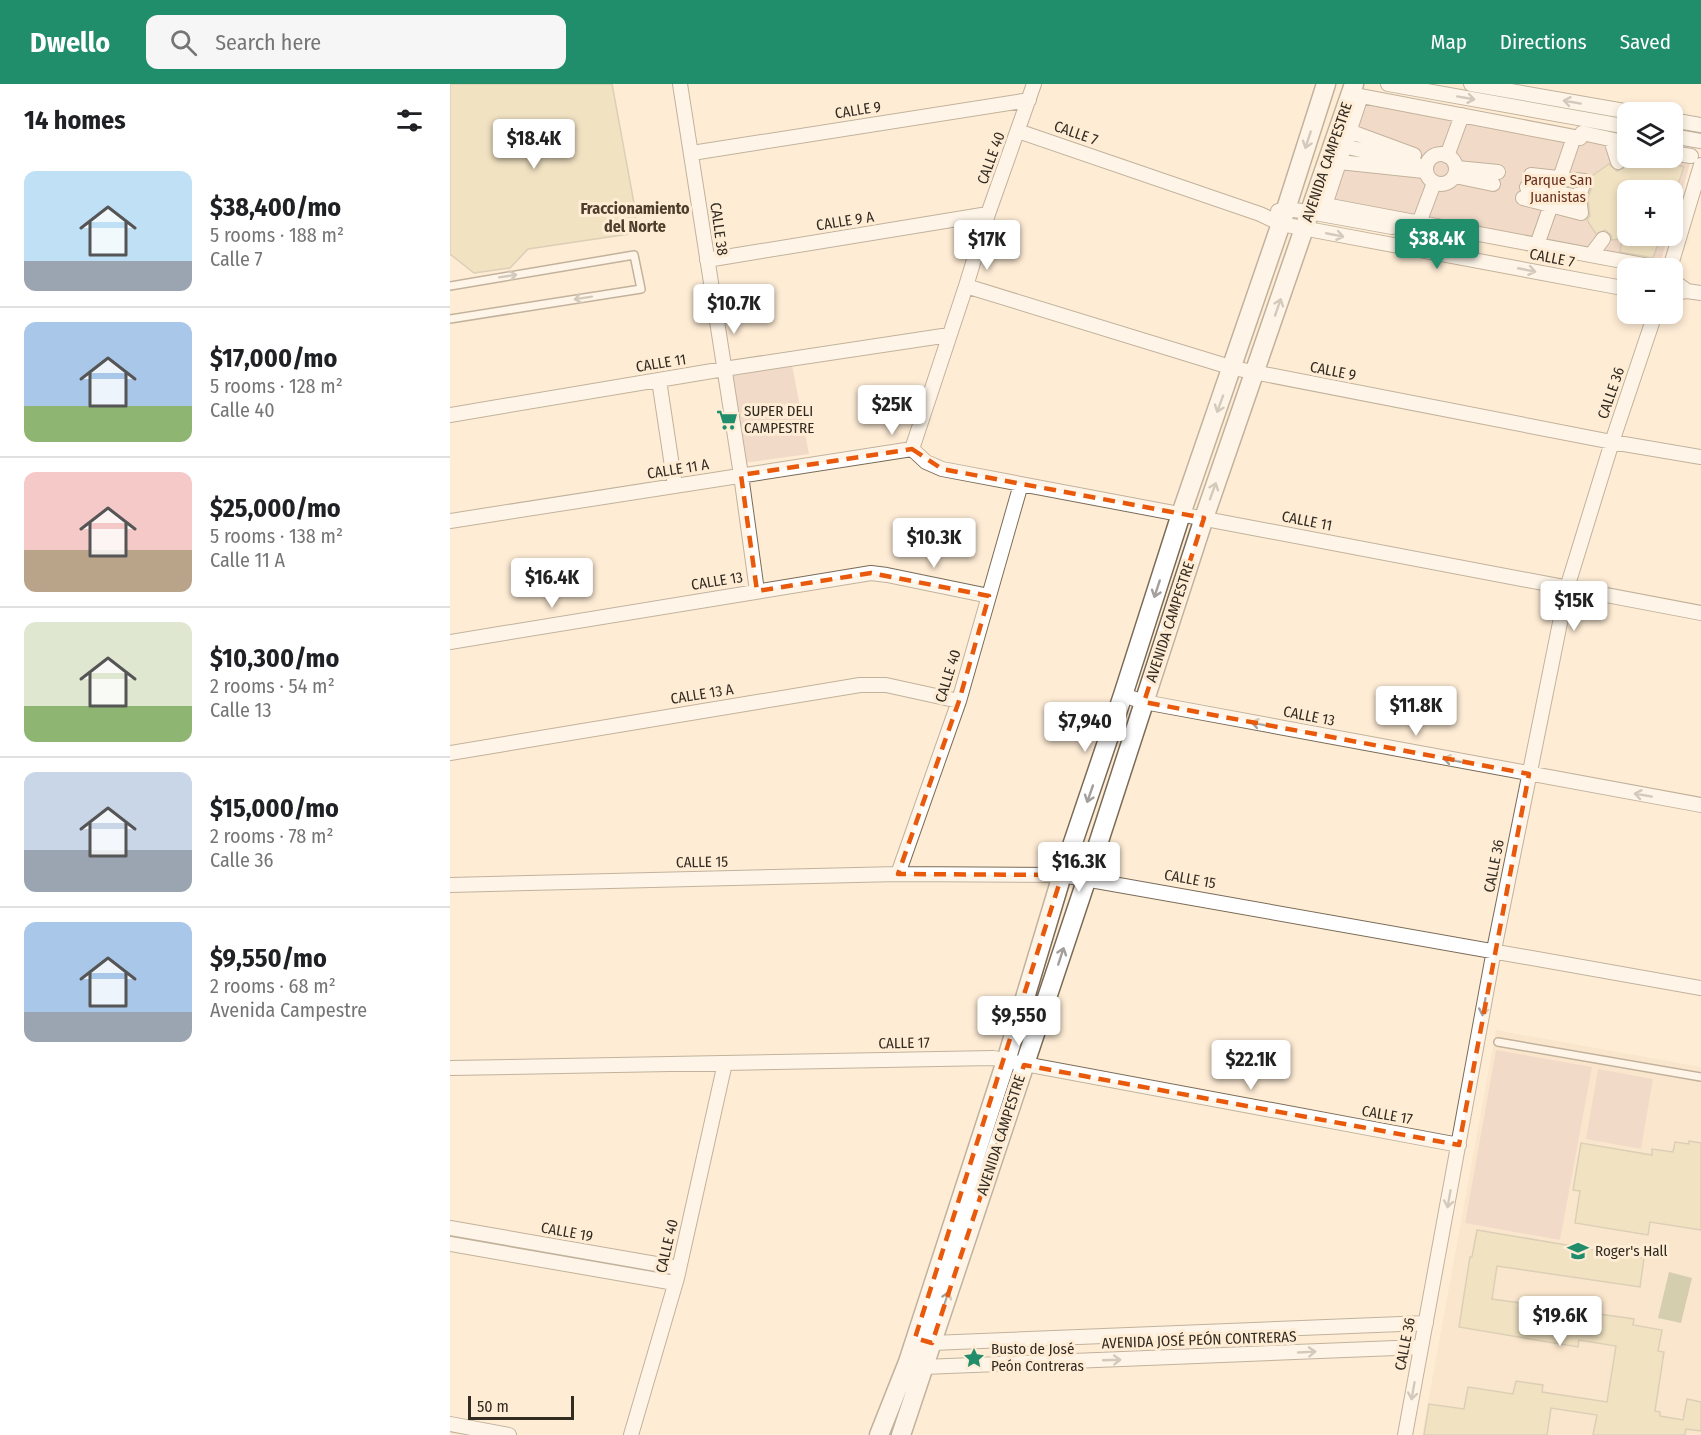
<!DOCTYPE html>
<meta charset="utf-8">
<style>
body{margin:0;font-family:"Fira Sans Condensed",sans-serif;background:#f6f6f6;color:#202124;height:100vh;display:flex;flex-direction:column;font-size:22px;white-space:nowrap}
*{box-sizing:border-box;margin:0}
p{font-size:20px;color:#757577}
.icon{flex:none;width:33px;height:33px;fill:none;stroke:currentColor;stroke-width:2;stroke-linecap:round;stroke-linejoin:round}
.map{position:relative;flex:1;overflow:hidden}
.details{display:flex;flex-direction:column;background:#fff;width:450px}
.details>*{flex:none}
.tools{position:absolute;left:1167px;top:18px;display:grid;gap:12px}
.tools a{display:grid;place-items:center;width:66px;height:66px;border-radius:12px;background:#fff;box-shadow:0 3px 9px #0003;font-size:30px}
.scale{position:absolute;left:18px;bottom:15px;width:106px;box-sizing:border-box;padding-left:6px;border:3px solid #322b22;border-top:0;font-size:16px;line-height:21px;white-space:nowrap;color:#322b22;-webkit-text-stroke:4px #feecd5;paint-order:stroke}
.price{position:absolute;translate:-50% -51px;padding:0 14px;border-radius:6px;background:#fff;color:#222;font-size:20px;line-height:39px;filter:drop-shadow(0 2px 3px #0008)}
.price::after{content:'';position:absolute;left:50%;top:36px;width:18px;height:14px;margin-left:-9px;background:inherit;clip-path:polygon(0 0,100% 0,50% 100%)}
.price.selected{background:#208d6b;color:#fff}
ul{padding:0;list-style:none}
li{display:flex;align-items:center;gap:18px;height:150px;padding:0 24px}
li+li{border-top:2px solid #e0e0e0}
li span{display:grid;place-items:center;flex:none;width:168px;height:120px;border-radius:12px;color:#555}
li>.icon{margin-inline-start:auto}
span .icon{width:72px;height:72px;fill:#fffc;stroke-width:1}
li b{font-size:26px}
h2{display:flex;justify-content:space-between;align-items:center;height:72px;padding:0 24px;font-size:26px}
header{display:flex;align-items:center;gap:36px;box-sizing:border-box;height:84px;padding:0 30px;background:#208d6b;color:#fff}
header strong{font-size:28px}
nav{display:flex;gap:33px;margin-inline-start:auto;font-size:21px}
.search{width:420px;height:54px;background:#f6f6f6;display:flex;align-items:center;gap:15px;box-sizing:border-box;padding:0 21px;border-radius:12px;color:#757577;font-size:22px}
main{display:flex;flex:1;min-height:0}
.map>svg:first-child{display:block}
</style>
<header>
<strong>Dwello</strong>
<div class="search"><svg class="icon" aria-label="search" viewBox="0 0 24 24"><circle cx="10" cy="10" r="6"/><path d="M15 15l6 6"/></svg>Search here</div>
<nav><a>Map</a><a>Directions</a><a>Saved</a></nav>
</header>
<main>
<section class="details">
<h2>14 homes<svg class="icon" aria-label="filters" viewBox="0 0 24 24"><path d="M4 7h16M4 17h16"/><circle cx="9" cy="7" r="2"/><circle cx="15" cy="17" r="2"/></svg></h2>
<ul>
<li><span style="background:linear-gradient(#bfe0f5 75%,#9aa5b1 0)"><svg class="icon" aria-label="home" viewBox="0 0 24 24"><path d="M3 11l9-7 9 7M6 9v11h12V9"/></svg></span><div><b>$38,400/mo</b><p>5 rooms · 188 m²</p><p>Calle 7</p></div></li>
<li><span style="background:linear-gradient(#a9c7e8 70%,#8fb573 0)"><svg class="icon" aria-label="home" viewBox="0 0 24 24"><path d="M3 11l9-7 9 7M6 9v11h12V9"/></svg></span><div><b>$17,000/mo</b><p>5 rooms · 128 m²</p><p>Calle 40</p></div></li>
<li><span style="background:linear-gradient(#f6c9c9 65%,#b9a48a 0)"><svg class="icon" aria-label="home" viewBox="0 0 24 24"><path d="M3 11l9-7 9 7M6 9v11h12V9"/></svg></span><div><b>$25,000/mo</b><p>5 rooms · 138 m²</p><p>Calle 11 A</p></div></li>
<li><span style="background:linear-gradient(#dfe7d0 70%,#8fb573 0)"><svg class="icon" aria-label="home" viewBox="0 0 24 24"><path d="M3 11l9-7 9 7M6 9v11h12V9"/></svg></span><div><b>$10,300/mo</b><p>2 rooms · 54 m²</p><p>Calle 13</p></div></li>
<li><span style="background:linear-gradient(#c9d6e8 65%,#9aa5b1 0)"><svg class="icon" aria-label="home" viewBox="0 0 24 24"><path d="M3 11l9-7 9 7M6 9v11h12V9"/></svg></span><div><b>$15,000/mo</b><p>2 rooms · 78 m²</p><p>Calle 36</p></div></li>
<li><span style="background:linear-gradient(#a9c7e8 75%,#9aa5b1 0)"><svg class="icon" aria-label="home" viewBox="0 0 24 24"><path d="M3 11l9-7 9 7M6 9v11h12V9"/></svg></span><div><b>$9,550/mo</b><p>2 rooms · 68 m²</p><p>Avenida Campestre</p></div></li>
</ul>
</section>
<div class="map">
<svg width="1251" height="1351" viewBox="0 0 1251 1351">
<rect width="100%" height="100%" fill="#feecd5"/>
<!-- built -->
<path fill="#f5dec1" d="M1046,946L1251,983V1351H972Z"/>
<!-- green -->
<path fill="#e5c4bb" d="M908,5L1177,54L1178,74H1222L1223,62L1244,66L1223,138L1222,106H1178V152H1218L1209,184L870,123Z
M342,281L359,370L293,379L280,291Z
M1046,966L1142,983L1110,1156L1015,1139Z
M1148,985L1203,995L1191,1065L1136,1055Z"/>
<!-- water -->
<path fill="#a4a87e" d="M1219,1188L1242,1194L1231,1239L1208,1234Z"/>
<!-- building -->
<path fill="#e2d5ab" stroke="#b3ab91" stroke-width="1.5" d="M0,0H162L186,130L184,144L179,150L78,165L60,184L24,189L0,170Z
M1189,74H1206L1234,83L1226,106H1178V152H1211L1203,174L1170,168L1172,155L1162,156L1161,151L1155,146L1146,150L1137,136L1140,132L1138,114L1143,100L1142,92L1159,80L1167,87L1174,84L1177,79L1186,83Z
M1239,1057L1251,1059V1146L1200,1138L1198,1151L1125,1139L1130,1107L1123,1106L1131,1059L1202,1071V1065L1223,1068L1225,1058L1239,1060Z
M1027,1146L1194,1174L1190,1203L1047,1182L1042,1215L1184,1235L1183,1241L1212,1246L1208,1267L1214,1268L1205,1327L1210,1328V1332L1233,1336L1237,1315L1251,1318V1347L1236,1345L1235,1351H1143L1147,1331L1101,1324L1097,1351H974L979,1320L1014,1325L1018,1303L1063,1310L1066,1297L1093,1301L1092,1308L1157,1318L1166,1262L1129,1256L1128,1263L1009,1243L1020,1173H1022Z"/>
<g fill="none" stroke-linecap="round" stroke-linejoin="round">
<defs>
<path id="lane" d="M0,202L184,171L191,205L0,235
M1048,958L1251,993"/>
<path id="street" d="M230,0L291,391L307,507
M938,0L1178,43
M1021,0L1180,28
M1222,36L1251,41
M568,47L810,130L831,140L1178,205
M899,47L964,71
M1222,52L1251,57
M1161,56L1168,78
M1178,59L1132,49L1130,54L911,12L875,121L1204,183
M894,62L965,79
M242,69L579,16
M1222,69L1241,72
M976 85a15 15 0 1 1 30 0a15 15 0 1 1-30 0Z
M997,72L1012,31
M889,78L974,87
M1007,84L1048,88
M1005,92L1043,100
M1110,94L1124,53
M1077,103L1129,113
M1073,114L1131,129L1129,113L1134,97L1081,91
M828,127L836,125L859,128L942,143
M969,139L984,99
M1087,161L1101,121
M1141,171L1153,155
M257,176L538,130
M1220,184L1251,81
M1222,196L1237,207
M516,202L783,284L1162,358L1251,373
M1222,209L1237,207L1251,209
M209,296L225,402
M0,331L274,285L499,251
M462,365L476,378L492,385L1251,529
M462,365L516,202L538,130L584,0
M0,437L462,365
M0,558L421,489L437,491L539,512
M673,611L694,618L1251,721
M0,669L410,601H436L509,617
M448,790L509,617L571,400
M0,801L448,790L612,791L1251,904
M0,984L543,974L1009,1061
M0,1144L229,1184
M0,1160L225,1199
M475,1257L482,1259L976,1239
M466,1281L473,1283L971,1263
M0,1340L59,1351
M181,1351L227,1194L275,979
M955,1351L1044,866L1117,504L1162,358L1205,230"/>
<path id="secondary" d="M429,1351L458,1278L556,977L612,791L673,611L731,430L836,125L876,0
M451,1351L637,794L754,434L904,0"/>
</defs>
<!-- lane casing -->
<use href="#lane" stroke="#7a6b57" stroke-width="10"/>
<!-- street casing -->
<use href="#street" stroke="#7a6b57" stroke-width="16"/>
<!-- secondary casing -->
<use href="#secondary" stroke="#7a6b57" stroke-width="21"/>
<!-- lane -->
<use href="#lane" stroke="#fff" stroke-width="7"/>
<!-- street -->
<use href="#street" stroke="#fff" stroke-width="14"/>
<!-- secondary -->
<use href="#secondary" stroke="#fff" stroke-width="18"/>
</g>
<!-- one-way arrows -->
<defs><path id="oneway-shaft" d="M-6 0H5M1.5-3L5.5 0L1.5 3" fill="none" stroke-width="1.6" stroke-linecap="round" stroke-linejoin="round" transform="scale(1.5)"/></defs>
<g stroke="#a3a09c">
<use href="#oneway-shaft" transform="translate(1016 14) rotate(10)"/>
<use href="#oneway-shaft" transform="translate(1122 18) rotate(-170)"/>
<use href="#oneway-shaft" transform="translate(858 56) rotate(108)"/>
<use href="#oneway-shaft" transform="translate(885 151) rotate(11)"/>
<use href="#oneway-shaft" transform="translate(1077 186) rotate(11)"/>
<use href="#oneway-shaft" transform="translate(58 192) rotate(-9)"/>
<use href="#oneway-shaft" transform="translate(133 214) rotate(171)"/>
<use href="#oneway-shaft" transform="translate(828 223) rotate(-71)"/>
<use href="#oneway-shaft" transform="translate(770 320) rotate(110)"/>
<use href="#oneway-shaft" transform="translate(763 407) rotate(-70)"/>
<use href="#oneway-shaft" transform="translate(707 505) rotate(108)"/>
<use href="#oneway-shaft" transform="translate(810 640) rotate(-169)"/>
<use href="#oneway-shaft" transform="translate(1002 676) rotate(-169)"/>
<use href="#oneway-shaft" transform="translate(640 710) rotate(109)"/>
<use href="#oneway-shaft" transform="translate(1193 711) rotate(-170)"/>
<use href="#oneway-shaft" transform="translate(611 872) rotate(-72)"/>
<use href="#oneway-shaft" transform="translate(1034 923) rotate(100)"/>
<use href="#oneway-shaft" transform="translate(999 1115) rotate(100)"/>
<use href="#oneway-shaft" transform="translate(496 1216) rotate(-72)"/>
<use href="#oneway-shaft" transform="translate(857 1268) rotate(-3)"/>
<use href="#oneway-shaft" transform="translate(662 1276) rotate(-2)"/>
<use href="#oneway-shaft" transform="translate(963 1307) rotate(100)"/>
</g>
<!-- marked area -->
<path d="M0 0H1251V1351H0ZM462,365L492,385L754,434L694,618L1079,690L1009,1061L574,981L482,1259L465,1254L612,791L448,790L509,617L539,512L421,489L307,507L291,391Z" fill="#feecd5" fill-opacity=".55" fill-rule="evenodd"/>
<path fill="none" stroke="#e8590c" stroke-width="4.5" stroke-dasharray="12 8" stroke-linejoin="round" d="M462,365L492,385L754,434L694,618L1079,690L1009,1061L574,981L482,1259L465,1254L612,791L448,790L509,617L539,512L421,489L307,507L291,391Z"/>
<!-- icons -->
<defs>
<symbol id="supermarket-bare" viewBox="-9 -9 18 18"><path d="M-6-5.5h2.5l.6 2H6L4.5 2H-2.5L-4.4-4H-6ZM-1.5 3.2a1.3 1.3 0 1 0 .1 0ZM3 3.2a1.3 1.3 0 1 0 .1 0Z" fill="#208d6b" stroke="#feecd5" stroke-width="2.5" paint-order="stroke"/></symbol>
<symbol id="school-bare" viewBox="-9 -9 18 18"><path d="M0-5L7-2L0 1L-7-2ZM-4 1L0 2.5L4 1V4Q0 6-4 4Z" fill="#208d6b" stroke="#feecd5" stroke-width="2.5" paint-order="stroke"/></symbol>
<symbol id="sight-bare" viewBox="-9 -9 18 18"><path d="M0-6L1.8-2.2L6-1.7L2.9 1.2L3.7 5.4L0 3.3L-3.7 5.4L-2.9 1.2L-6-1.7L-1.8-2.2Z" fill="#208d6b" stroke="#feecd5" stroke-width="2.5" paint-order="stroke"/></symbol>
</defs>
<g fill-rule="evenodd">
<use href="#supermarket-bare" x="262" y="321" width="30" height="30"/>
<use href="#school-bare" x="1113" y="1152" width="30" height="30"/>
<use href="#sight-bare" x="509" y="1259" width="30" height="30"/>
</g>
<g text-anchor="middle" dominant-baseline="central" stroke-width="6" stroke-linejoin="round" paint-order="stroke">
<!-- street labels -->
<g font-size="15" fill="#322b22" stroke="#feecd5">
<text transform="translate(408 26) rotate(-9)">CALLE 9</text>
<text transform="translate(626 49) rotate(19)">CALLE 7</text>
<text transform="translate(541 74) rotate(-70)">CALLE 40</text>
<text transform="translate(877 78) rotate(-71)">AVENIDA CAMPESTRE</text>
<text transform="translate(395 137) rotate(-9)">CALLE 9 A</text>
<text transform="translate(269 145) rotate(82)">CALLE 38</text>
<text transform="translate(1102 174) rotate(11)">CALLE 7</text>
<text transform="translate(211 279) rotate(-9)">CALLE 11</text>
<text transform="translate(883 287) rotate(11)">CALLE 9</text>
<text transform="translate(1161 309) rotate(-71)">CALLE 36</text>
<text transform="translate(228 385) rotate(-9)">CALLE 11 A</text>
<text transform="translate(857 437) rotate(11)">CALLE 11</text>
<text transform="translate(267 497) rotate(-9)">CALLE 13</text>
<text transform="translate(720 538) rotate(-72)">AVENIDA CAMPESTRE</text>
<text transform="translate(498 592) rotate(-73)">CALLE 40</text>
<text transform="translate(252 610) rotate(-9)">CALLE 13 A</text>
<text transform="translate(859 632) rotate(11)">CALLE 13</text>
<text transform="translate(252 778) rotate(-1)">CALLE 15</text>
<text transform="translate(1044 782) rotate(-79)">CALLE 36</text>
<text transform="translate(740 795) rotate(10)">CALLE 15</text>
<text transform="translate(454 959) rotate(-1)">CALLE 17</text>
<text transform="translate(937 1031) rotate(10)">CALLE 17</text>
<text transform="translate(551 1051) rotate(-72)">AVENIDA CAMPESTRE</text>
<text transform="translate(117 1148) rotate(10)">CALLE 19</text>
<text transform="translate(217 1162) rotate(-77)">CALLE 40</text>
<text transform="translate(749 1256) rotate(-2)">AVENIDA JOSÉ PEÓN CONTRERAS</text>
<text transform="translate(955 1260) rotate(-79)">CALLE 36</text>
</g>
<!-- park labels -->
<g font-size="15" fill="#6a301f" stroke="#feecd5">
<text x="1108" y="96">Parque San<tspan x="1108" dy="17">Juanistas</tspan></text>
</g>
<!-- poi labels -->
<g font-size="15" fill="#322b22" stroke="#feecd5" text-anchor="start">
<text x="294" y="327">SUPER DELI<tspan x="294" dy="17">CAMPESTRE</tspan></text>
<text x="1145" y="1167">Roger's Hall</text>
<text x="541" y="1265">Busto de José<tspan x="541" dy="17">Peón Contreras</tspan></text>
</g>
<!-- neighbourhood labels -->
<g font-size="16" font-weight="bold" fill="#4e3f2c" stroke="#feecd5">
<text x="185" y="124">Fraccionamiento<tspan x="185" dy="18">del Norte</tspan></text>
</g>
</g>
</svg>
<div class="tools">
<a><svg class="icon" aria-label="layers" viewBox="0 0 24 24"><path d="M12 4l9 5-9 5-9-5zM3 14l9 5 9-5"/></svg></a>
<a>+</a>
<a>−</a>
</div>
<div class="scale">50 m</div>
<b class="price" style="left:84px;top:86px">$18.4K</b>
<b class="price selected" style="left:987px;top:186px">$38.4K</b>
<b class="price" style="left:537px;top:187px">$17K</b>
<b class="price" style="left:284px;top:251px">$10.7K</b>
<b class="price" style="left:442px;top:352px">$25K</b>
<b class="price" style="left:484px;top:485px">$10.3K</b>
<b class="price" style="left:102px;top:525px">$16.4K</b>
<b class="price" style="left:1124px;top:548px">$15K</b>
<b class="price" style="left:966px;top:653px">$11.8K</b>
<b class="price" style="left:635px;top:669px">$7,940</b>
<b class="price" style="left:629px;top:809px">$16.3K</b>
<b class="price" style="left:569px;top:963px">$9,550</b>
<b class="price" style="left:801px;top:1007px">$22.1K</b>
<b class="price" style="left:1110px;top:1263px">$19.6K</b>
</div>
</main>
